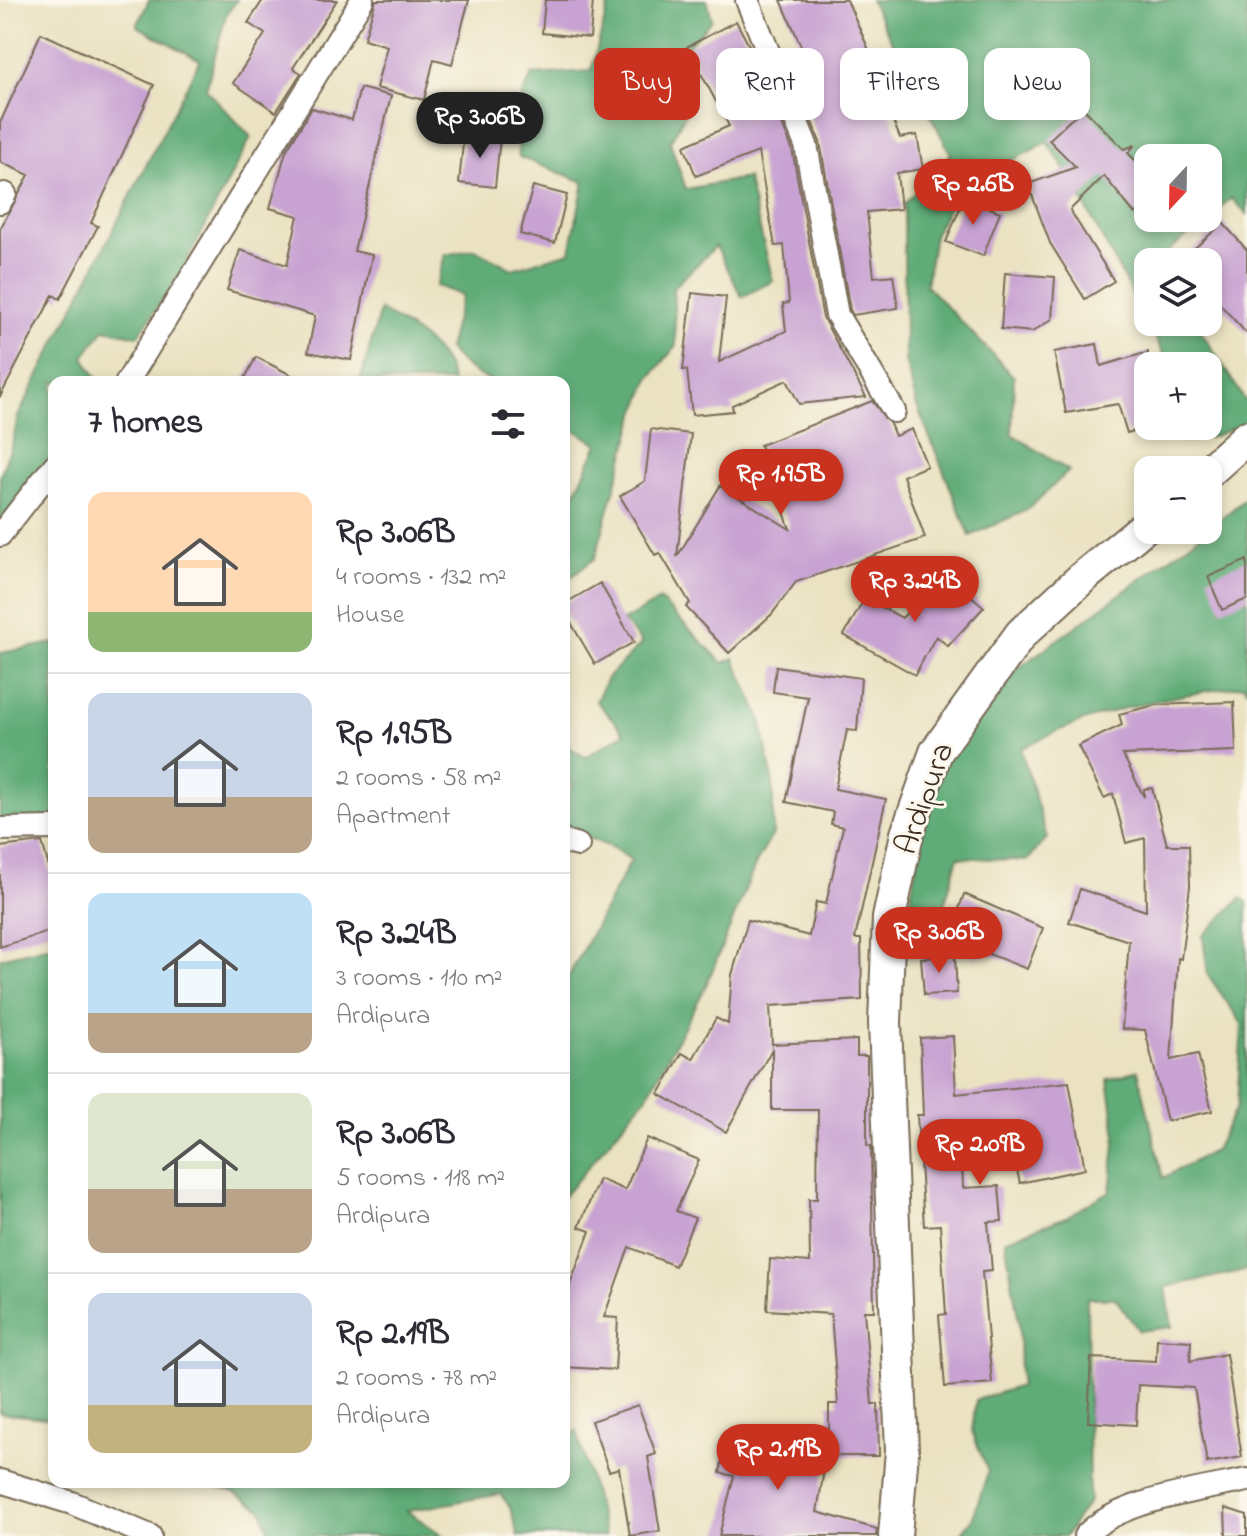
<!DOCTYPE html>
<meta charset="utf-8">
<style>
body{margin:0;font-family:"Indie Flower",sans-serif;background:#f7f7f7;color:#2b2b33;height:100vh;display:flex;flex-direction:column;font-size:30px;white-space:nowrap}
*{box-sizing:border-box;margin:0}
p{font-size:26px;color:#7c7c81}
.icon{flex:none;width:44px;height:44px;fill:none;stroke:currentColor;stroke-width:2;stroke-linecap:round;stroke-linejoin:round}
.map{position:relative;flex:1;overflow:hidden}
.drawer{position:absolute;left:48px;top:376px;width:522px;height:1112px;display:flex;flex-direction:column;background:#fff;border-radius:16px;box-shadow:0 4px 12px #0003}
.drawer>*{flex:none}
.hud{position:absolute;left:594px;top:48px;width:532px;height:72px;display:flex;gap:16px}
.needle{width:52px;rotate:202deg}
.controls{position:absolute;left:1134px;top:144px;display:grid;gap:16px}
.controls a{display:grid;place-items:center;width:88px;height:88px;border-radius:16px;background:#fff;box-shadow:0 4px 12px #0003;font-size:40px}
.price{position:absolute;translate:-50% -68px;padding:0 18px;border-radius:28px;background:#c8321e;color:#fff;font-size:26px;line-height:52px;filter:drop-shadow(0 2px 4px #0008)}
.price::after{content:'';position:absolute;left:50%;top:48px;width:24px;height:18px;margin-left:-12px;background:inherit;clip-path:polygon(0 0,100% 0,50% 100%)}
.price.current{background:#222;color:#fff}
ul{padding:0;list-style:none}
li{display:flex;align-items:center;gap:24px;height:200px;padding:0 40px}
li+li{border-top:2px solid #e1e1e2}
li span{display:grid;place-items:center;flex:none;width:224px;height:160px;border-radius:16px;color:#555}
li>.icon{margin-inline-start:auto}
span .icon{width:96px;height:96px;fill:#fffc;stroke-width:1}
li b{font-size:34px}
h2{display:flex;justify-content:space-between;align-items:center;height:96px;padding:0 40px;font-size:34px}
.pill{padding:0 28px;border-radius:16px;background:#fff;box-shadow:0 4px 12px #0003;font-size:28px;line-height:72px}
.pill.current{background:#c8321e;color:#fff}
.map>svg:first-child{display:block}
</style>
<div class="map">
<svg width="1247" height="1536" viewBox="0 0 1247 1536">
<rect width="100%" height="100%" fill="#fbf7ec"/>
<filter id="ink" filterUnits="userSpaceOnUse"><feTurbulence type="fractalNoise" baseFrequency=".0125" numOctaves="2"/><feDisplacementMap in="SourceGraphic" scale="16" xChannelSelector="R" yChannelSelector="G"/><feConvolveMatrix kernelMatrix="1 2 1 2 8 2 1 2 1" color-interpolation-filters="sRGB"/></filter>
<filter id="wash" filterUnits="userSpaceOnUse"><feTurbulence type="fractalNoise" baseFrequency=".006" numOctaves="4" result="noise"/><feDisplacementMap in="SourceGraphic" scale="32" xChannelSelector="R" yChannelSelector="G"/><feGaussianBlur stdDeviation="1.8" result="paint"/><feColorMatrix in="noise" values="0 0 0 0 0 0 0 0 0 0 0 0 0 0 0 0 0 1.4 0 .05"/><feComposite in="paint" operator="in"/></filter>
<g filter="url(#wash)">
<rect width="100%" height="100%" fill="#eae2c1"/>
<!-- forest -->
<path fill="#60ac78" stroke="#4e6b4b" stroke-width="2" d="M149,0H237L226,15L206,89L251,137L182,271L138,336L104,329L84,357L99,382H54V458L0,521V476L13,441L18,416L200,60L137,26Z
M610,0H707L712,20L678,56L690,105L670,142L686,189L747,178L773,281L742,297L716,246L673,288L676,346L650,378L637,410L595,558L564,583V517L598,444L564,424V382C510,382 486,393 448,349L462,295L436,286L445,255L475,249L512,269L570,252L584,182L519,157L515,112L532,75L591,71Z
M870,0H1247V214L1231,198L1208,218V158H1148V218H1208L1156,262H1148V322H1195L1247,403V423L1209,438L1203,426H1208V366H1170L1070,177L1047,142L957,190L934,235L926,285L1014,377L1012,434L1069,471L1027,510L970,536L917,406L905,360L904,204L951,154Z
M380,310C408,328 446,346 452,382H360Z
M1247,497V691L1245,685C1166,697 1092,710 1021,749L1047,838L1027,861L958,857L942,913L907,922L920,841L945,761L972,702L1208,530Z
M660,600L723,663L734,658L761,719L773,784V834L756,863L706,986L647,1096L564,1196V985L631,860L613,848L564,828V797L573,784L564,777V744L585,757L625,733L596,701L607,678L642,643L623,621Z
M54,643V817L0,825V653Z
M1241,898L1247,902V1270L1166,1287L1172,1327L1139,1331L1115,1298H1087L1089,1501L1065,1536H959L972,1520L988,1472L972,1431L976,1400L1020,1386L1019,1323L1005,1240L1066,1217L1110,1191L1116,1135L1108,1079L1138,1070L1163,1178L1215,1150L1237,1106L1242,1024L1208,975L1203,936Z
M54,945V1419L0,1413V958Z
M577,1431L605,1536H518L510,1507L500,1494L407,1511L444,1536H271L262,1510L234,1492L198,1482H564V1437Z"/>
<g id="blocks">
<!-- building -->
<path fill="#c8a2d2" d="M263,0H337L293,68L301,73L276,112L233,83L265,34L248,23Z
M376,0H469L452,64L434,59L424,100L376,88L387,46L364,39Z
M545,0H593L590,38L542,33Z
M781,0H847L876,66L871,68L900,138L917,135L923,169L897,173L901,209L867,212L874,277L893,275L898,308L853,315L850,310L820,142L791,70L808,62Z
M736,21L755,57L792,149L823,318L866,397L799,404L787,380L732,405L733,411L692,415L687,370H683L692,293L726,297L719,362L786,331L783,304L789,303L784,245L775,246L758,152L696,176L684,146L729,126L687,47Z
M41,33L154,85L91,223L98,226L60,299L53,295L0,397V229L29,175L0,162V123Z
M360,88L391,96L354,251L372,255L351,360L308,352L315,316L227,290L240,250L287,265L298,216L270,208L286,151L312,108L352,120Z
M1083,108L1124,149L1135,145L1128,153L1138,163L1148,154V204L1135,214L1104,176L1070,210L1114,281L1085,299L1050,243L1028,184L1076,167L1049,140Z
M464,134L500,138L495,187L459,183Z
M533,186L567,195L555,243L520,234Z
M964,198L1000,212L983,256L946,242Z
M1223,223L1247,250V334L1208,291V262H1179Z
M1005,273L1055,277L1052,319L1032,332L1001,329Z
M1097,344L1101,366L1148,352V427L1127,433L1118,404L1066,413L1054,352Z
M256,357L305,382H243Z
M872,401L890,424L895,436L912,429L927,466L903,476L925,538L796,582L772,614L729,653L686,607L690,603L660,553L655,555L620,496L645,481L651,429L691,434L677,557L720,486L790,529L760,445Z
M1247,560V599L1222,610L1208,577Z
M944,572L984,607L948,646L936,636L915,675L844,635L865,598L902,618Z
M600,583L634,642L595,664L564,611V604Z
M776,666L861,678L857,731L847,730L835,789L886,799L855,939H861L862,1000L770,1006L772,1044L857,1040V1056H867V1145L871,1146L874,1311H864L872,1404H878L879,1456H829V1404H838L831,1314L767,1310L770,1259L810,1262L809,1199H817L818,1110H772V1049L726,1132L659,1094L682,1053L693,1059L716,1018L728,1024L732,975L748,920L809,936L816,902L826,904L843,827L831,824L833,812L786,802L808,697L773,692Z
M1234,702L1236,751L1123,755L1144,797V789L1152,788L1167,845H1189L1190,886L1181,959L1178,958L1171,1060L1198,1054L1212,1111L1167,1121L1145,1030L1122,1029L1129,941L1069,922L1080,889L1146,911L1145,838L1126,843L1113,794L1104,798L1078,746L1122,725L1119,714L1156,705Z
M42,842L54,885V930L0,947V847Z
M964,894L1043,928L1027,969L979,950L976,957L946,947Z
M955,956L957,993L924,995L921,958Z
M953,1036L956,1094L1069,1082L1085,1169L1020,1183L1008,1133L961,1138L963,1188L999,1186L1002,1221L988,1222L992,1271L982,1272L992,1383L945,1387L939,1315L946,1314L940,1225L924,1226L917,1115H923L920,1038Z
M647,1138L699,1160L676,1211L695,1218L675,1266L629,1247L604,1317L618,1318L615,1370L564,1367L565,1298L590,1231L579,1227L599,1179L625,1190Z
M1157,1339L1191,1341L1190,1361L1226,1354L1242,1457L1207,1463L1194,1388L1138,1385L1136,1425L1088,1422L1091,1358L1156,1361Z
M638,1405L656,1454L648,1457L660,1531L630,1536L619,1468L609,1471L591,1421Z
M727,1434L827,1452L817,1512L877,1529L876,1536H719L734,1476L720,1473Z
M1225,1508L1247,1515V1536H1226Z"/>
</g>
</g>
<g filter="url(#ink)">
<use href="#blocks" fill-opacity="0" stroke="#786a57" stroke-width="2"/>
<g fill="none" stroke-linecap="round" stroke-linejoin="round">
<defs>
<path id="street" d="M747,0L806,145L837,315L894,411
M0,202L5,194
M127,382L362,0
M0,535L54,466
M0,829L54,828
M564,841L578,845
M0,1481L72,1503L150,1536
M1085,1536C1117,1500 1201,1490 1247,1480"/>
<path id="secondary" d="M1208,472L1247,437
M895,1536L902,1451L885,1023L889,918L907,834L936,752L1021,634L1081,579L1148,524"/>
</defs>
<!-- street casing -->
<use href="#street" stroke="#786a57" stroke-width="26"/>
<!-- secondary casing -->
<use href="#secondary" stroke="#786a57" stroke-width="36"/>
<!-- street -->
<use href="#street" stroke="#fff" stroke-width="22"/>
<!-- secondary -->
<use href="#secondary" stroke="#fff" stroke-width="32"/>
</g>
</g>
<g text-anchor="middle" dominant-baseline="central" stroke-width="6" stroke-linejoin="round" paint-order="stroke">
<!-- street labels -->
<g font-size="32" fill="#3b2a1e" stroke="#fbf7ec">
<text transform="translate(926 799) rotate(-70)">Ardipura</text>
</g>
</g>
</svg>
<div class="controls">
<a><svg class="needle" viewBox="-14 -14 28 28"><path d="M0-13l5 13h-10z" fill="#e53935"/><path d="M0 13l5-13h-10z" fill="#7c7c81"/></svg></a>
<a><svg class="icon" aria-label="layers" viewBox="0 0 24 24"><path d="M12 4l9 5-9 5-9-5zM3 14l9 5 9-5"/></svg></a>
<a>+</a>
<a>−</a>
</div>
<b class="price current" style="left:480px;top:160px">Rp 3.06B</b>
<b class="price" style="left:973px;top:227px">Rp 2.6B</b>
<b class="price" style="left:781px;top:517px">Rp 1.95B</b>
<b class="price" style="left:915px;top:624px">Rp 3.24B</b>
<b class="price" style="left:939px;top:975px">Rp 3.06B</b>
<b class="price" style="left:980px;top:1187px">Rp 2.09B</b>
<b class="price" style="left:778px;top:1492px">Rp 2.19B</b>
<div class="hud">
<a class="pill current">Buy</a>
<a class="pill">Rent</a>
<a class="pill">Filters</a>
<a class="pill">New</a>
</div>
<section class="drawer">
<h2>7 homes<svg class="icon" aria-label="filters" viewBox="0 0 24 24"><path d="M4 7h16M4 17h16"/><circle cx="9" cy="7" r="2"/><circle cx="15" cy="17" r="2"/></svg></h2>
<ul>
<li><span style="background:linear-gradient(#ffd9b3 75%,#8fb573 0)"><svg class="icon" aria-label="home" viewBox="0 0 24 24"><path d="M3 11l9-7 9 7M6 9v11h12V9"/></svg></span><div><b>Rp 3.06B</b><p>4 rooms · 132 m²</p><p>House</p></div></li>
<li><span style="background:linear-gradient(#c9d6e8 65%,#b9a48a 0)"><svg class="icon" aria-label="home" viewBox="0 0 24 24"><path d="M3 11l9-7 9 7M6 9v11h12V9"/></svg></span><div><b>Rp 1.95B</b><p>2 rooms · 58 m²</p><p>Apartment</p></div></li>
<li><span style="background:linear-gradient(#bfe0f5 75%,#b9a48a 0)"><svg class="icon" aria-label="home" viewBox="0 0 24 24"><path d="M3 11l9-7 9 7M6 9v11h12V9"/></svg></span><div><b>Rp 3.24B</b><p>3 rooms · 110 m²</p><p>Ardipura</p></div></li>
<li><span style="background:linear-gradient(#dfe7d0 60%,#b9a48a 0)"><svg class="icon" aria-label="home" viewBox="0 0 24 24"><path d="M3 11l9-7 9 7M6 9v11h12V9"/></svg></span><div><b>Rp 3.06B</b><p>5 rooms · 118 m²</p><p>Ardipura</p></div></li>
<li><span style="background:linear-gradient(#c9d6e8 70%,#c2b280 0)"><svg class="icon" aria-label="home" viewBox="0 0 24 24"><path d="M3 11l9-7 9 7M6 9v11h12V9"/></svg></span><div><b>Rp 2.19B</b><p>2 rooms · 78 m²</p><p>Ardipura</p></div></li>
</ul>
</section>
</div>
